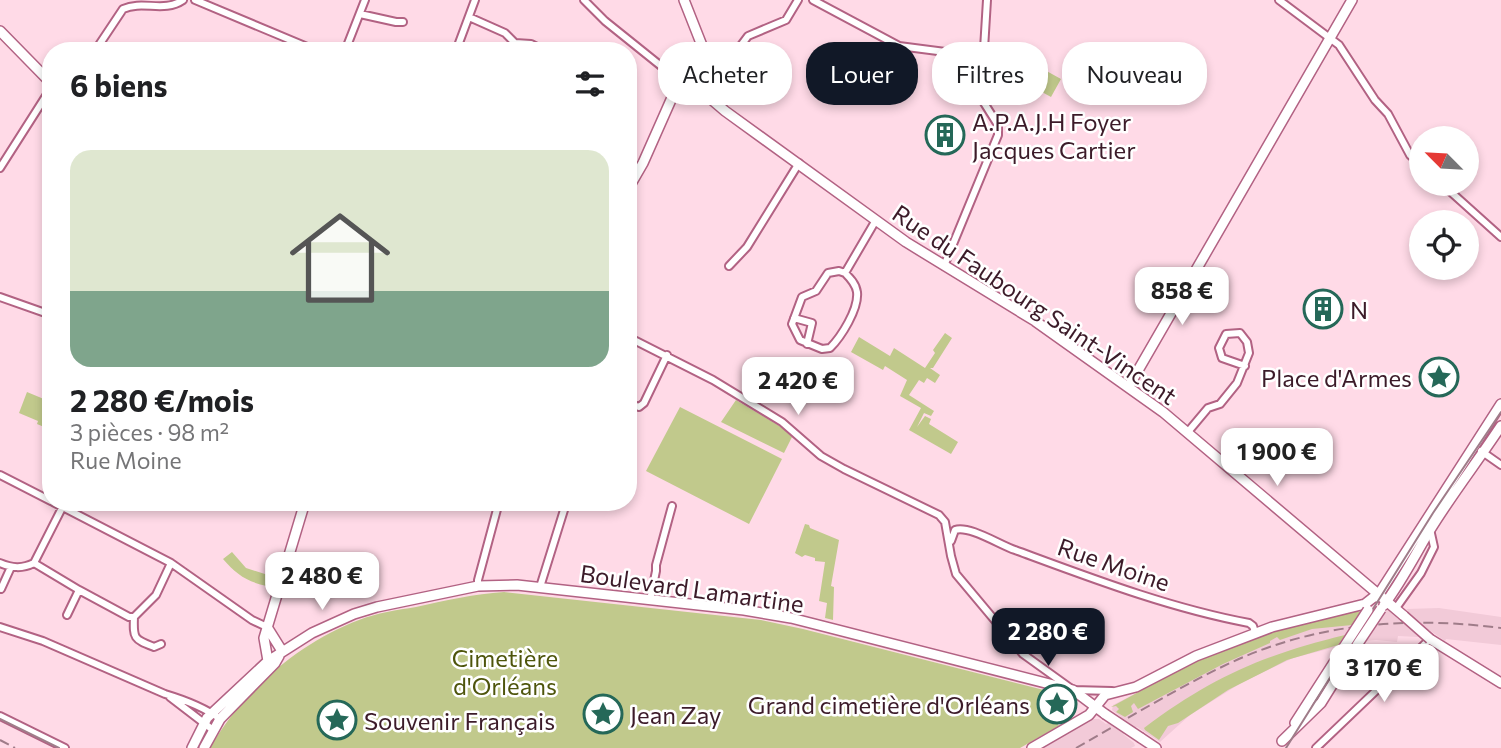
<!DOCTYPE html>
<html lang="fr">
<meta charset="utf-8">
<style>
body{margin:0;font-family:Commissioner,sans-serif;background:#f2f2f2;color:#202124;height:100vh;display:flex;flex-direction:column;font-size:26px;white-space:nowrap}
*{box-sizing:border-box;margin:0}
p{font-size:23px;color:#757577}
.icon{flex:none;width:38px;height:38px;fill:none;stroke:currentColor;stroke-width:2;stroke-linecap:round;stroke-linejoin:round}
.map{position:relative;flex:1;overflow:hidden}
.details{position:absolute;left:42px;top:42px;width:595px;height:469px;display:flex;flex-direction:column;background:#fff;border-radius:28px;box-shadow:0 4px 10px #0003}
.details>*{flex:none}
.hud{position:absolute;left:658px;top:42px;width:665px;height:63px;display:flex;gap:14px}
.needle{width:46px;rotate:294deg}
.tools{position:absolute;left:1409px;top:126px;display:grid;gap:14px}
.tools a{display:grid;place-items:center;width:70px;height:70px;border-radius:50%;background:#fff;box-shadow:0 4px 10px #0003;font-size:35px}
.price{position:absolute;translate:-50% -60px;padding:0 16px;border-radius:14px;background:#fff;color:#222;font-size:23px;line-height:46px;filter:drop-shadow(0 2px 4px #0008)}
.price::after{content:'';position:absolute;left:50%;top:42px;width:21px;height:16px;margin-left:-10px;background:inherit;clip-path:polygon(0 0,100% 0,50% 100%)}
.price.active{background:#111827;color:#fff}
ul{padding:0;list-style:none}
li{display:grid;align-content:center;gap:14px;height:371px;padding:0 28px}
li+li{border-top:2px solid #e0e0e0}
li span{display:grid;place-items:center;height:217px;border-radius:21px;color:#555}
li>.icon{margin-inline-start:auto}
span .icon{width:126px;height:126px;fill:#fffc;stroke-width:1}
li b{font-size:30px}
h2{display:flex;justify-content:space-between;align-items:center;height:84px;padding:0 28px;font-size:30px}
.chip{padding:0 24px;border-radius:28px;background:#fff;box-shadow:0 4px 10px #0003;font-size:24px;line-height:63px}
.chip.active{background:#111827;color:#fff}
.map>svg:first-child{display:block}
</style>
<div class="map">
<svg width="1501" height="748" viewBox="0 0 1501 748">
<rect width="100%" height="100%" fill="#ffdae7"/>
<!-- built -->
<path fill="#f2cad8" d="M1376,607L1386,608L1398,619L1414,618L1406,609L1439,608L1501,617V645L1446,639L1445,641L1429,630H1413L1419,637L1398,636L1397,642L1376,640L1344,643L1340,646L1293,658L1241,683L1190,715L1160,742L1137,727L1123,734L1134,743L1135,746L1131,748H1040L1093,719H1099L1106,724L1121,717L1112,710L1113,705L1217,652L1272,632Z"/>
<!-- green -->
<path fill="#c1c98c" d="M1023,58L1061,79L1051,97L1013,76Z
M945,333L952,338L933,368H930L940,375L935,383L927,378L924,383L919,380L909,395L934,411L931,416L924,413L917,427L925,416L931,419L929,424L958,442L951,454L909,430L921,408L900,396L907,380L885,366L883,370L851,352L859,337L890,356L894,348L925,368L935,353L933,350Z
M27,392L51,402V430L37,424L38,421L19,413Z
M736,400L781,427L792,437L784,453L721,422Z
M680,407L782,459L749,524L646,471Z
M805,524L809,525L810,528L839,540L831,586L834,587L833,620L825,618L827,603L819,601L825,562L815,561V558L805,555L802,557L795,553Z
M232,552L246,568L268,575L267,586C247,582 236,574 223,559Z
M504,592L761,620L803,629L1056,693C1052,707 1051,712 1059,726L1020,748H210C242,692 298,643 359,620C377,613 397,610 416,607C447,600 474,594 504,592Z
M1357,611L1360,612L1352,625L1312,629L1280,640L1277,637L1270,641V643L1223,664L1138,709L1134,703L1131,706L1133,712L1125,717L1116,712L1119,709L1116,706L1111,707L1190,664L1228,648L1271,632Z
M1345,635L1338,645L1287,660L1228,690L1178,723L1168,726L1159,740L1145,730L1144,728C1212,677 1263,655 1345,635Z"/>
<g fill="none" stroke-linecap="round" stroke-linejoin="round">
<defs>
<path id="street" d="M195,0L317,51
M584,0L605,21L671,74L679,89
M813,0L899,46L984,57
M1279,0L1339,45L1375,100L1388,114L1410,155L1421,165
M360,14L396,22H403
M469,17L505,33L515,43L531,44L545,51
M95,51L123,9C143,0 164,13 183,0
M345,51L365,0
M456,51L475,0
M718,76L748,36L786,20L798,0
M0,168L51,88
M1442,184L1501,237
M729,266L747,247L799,163
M944,266L998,135V125L981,98L987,0
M839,271L845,273C850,278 856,284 857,292C859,309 841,337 830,348L822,349L800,340L792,324L802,297L816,291L828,273Z
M845,273L876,220
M0,297L51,315
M794,318L812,323L807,344
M628,337L713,380L782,422L821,456L844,469L939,515L945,522L951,556L956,574L1023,654L1073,690L1112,691
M628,403L639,407L644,403L667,355
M1187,433L1208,408L1220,404L1237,383L1249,353L1247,342L1240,333L1226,334L1219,348L1222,358L1245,366
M1481,451L1501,465
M0,475L51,501
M53,502L171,563L252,620L267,627
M951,541L955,530C969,525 1000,545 1015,550C1091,578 1169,608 1249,623L1253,626L1255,632
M0,563C12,568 22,569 34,563L65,502
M34,563L79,590L129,617H134L156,595L171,563
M478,586V580L499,502
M540,587L564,510L561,502
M1,589L11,567
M650,600L656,571V565L672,506
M1396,608L1421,573L1434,547L1430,529
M67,615L79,590
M134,617C133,639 134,639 154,647L161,644
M0,627L43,641L165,694C185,700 204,707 220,719
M170,697L213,730
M0,716L65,748
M1316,748L1430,639"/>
<path id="secondary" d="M684,0L714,76
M0,31L51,83
M680,89L711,99L725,111L906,242L1035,321L1163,412L1404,616
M685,89C701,87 708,76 718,76L724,82V90L718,97L711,99
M628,189L643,163L674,93L680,89
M1129,386L1352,0
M1377,597L1501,404
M1384,605C1402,581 1415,555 1430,530C1452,494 1478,461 1501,426
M267,627L282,651
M1430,639L1501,683
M268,661L264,638L305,502
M1295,723L1342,650
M1141,738L1156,748
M1282,741L1321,703L1357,645
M192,748L207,718L268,661L312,633L354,614L377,607L478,586L517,585L744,610L791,618L1073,690L1105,714
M204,748L220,719L275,663L279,656
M1032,748L1089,715L1105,695L1136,687L1196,656L1272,627L1365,604L1379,593"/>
</defs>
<!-- street casing -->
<use href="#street" stroke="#b26283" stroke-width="10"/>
<!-- secondary casing -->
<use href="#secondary" stroke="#b26283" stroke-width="12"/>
<!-- street -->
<use href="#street" stroke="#fff" stroke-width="6"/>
<!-- secondary -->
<use href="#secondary" stroke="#fff" stroke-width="9"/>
<!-- tram -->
<path stroke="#9f7c89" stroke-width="2" d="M0,719L59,748
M1286,748L1433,513L1501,412"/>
<!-- rail -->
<path stroke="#9f7c89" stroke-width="2" stroke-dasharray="10 5" stroke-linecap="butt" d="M0,740L15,748
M1076,748C1127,719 1177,688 1230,663C1316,623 1408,616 1501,628"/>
<defs>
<path id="secondary-bridge" d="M1404,616L1430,639
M1357,645L1381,609
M1342,650L1368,610
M1105,714L1141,738"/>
</defs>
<!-- secondary-bridge casing -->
<use href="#secondary-bridge" stroke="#b26283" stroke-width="12" stroke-linecap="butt"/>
<!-- secondary-bridge -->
<use href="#secondary-bridge" stroke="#fff" stroke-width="9"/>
</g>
<!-- icons -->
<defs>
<symbol id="building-ring" viewBox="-11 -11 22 22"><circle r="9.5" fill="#fff" stroke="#256858" stroke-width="1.5"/><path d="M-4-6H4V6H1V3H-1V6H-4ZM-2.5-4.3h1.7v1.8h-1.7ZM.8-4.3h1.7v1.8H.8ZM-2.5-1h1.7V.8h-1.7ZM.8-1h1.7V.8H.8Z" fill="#256858"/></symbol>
<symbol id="sight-ring" viewBox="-11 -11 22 22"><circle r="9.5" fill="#fff" stroke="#256858" stroke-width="1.5"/><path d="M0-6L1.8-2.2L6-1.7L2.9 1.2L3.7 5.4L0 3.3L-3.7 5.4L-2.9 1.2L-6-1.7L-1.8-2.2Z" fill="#256858"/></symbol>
</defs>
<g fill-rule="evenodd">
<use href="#building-ring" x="923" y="113" width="44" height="44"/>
<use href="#building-ring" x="1301" y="287" width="44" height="44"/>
<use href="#sight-ring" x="1417" y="355" width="44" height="44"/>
<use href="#sight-ring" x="1035" y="682" width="44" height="44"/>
<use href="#sight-ring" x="581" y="692" width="44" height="44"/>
<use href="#sight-ring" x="315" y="698" width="44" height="44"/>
</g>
<g text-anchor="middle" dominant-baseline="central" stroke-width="5" stroke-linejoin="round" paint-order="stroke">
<!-- poi labels -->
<g font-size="24" fill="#3c1b29" stroke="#fff" text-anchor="start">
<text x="972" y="121">A.P.A.J.H Foyer<tspan x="972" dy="28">Jacques Cartier</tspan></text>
<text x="1350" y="309">N</text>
<text x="1412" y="377" text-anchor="end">Place d'Armes</text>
<text x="1030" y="704" text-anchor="end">Grand cimetière d'Orléans</text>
<text x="630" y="714">Jean Zay</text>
<text x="364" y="720">Souvenir Français</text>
</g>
<!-- street labels -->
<g font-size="24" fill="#3c1b29" stroke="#fff">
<text transform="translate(1035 304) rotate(34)">Rue du Faubourg Saint-Vincent</text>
<text transform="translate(1114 564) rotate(19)">Rue Moine</text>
<text transform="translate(692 588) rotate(8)">Boulevard Lamartine</text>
</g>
<!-- park labels -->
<g font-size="24" fill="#4e550c" stroke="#fff">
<text x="505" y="657">Cimetière<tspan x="505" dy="28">d'Orléans</tspan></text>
</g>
</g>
</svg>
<div class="tools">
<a><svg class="needle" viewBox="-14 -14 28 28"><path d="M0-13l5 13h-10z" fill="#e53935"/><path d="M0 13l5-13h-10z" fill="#757577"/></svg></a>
<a><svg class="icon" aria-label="locate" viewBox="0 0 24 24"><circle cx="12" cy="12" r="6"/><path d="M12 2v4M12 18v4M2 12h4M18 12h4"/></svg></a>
</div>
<b class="price" style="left:1182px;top:327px">858 €</b>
<b class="price" style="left:798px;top:417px">2 420 €</b>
<b class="price" style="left:1277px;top:488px">1 900 €</b>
<b class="price" style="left:322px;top:612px">2 480 €</b>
<b class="price active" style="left:1048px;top:668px">2 280 €</b>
<b class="price" style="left:1384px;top:704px">3 170 €</b>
<div class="hud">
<a class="chip">Acheter</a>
<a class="chip active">Louer</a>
<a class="chip">Filtres</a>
<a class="chip">Nouveau</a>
</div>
<section class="details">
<h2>6 biens<svg class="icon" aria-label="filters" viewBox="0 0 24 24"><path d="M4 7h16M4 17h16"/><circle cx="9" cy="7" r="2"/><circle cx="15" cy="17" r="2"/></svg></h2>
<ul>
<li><span style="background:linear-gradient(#dfe7d0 65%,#7fa58c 0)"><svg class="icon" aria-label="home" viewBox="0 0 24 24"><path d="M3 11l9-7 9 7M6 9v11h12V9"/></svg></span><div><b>2 280 €/mois</b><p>3 pièces · 98 m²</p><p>Rue Moine</p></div></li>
</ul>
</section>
</div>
